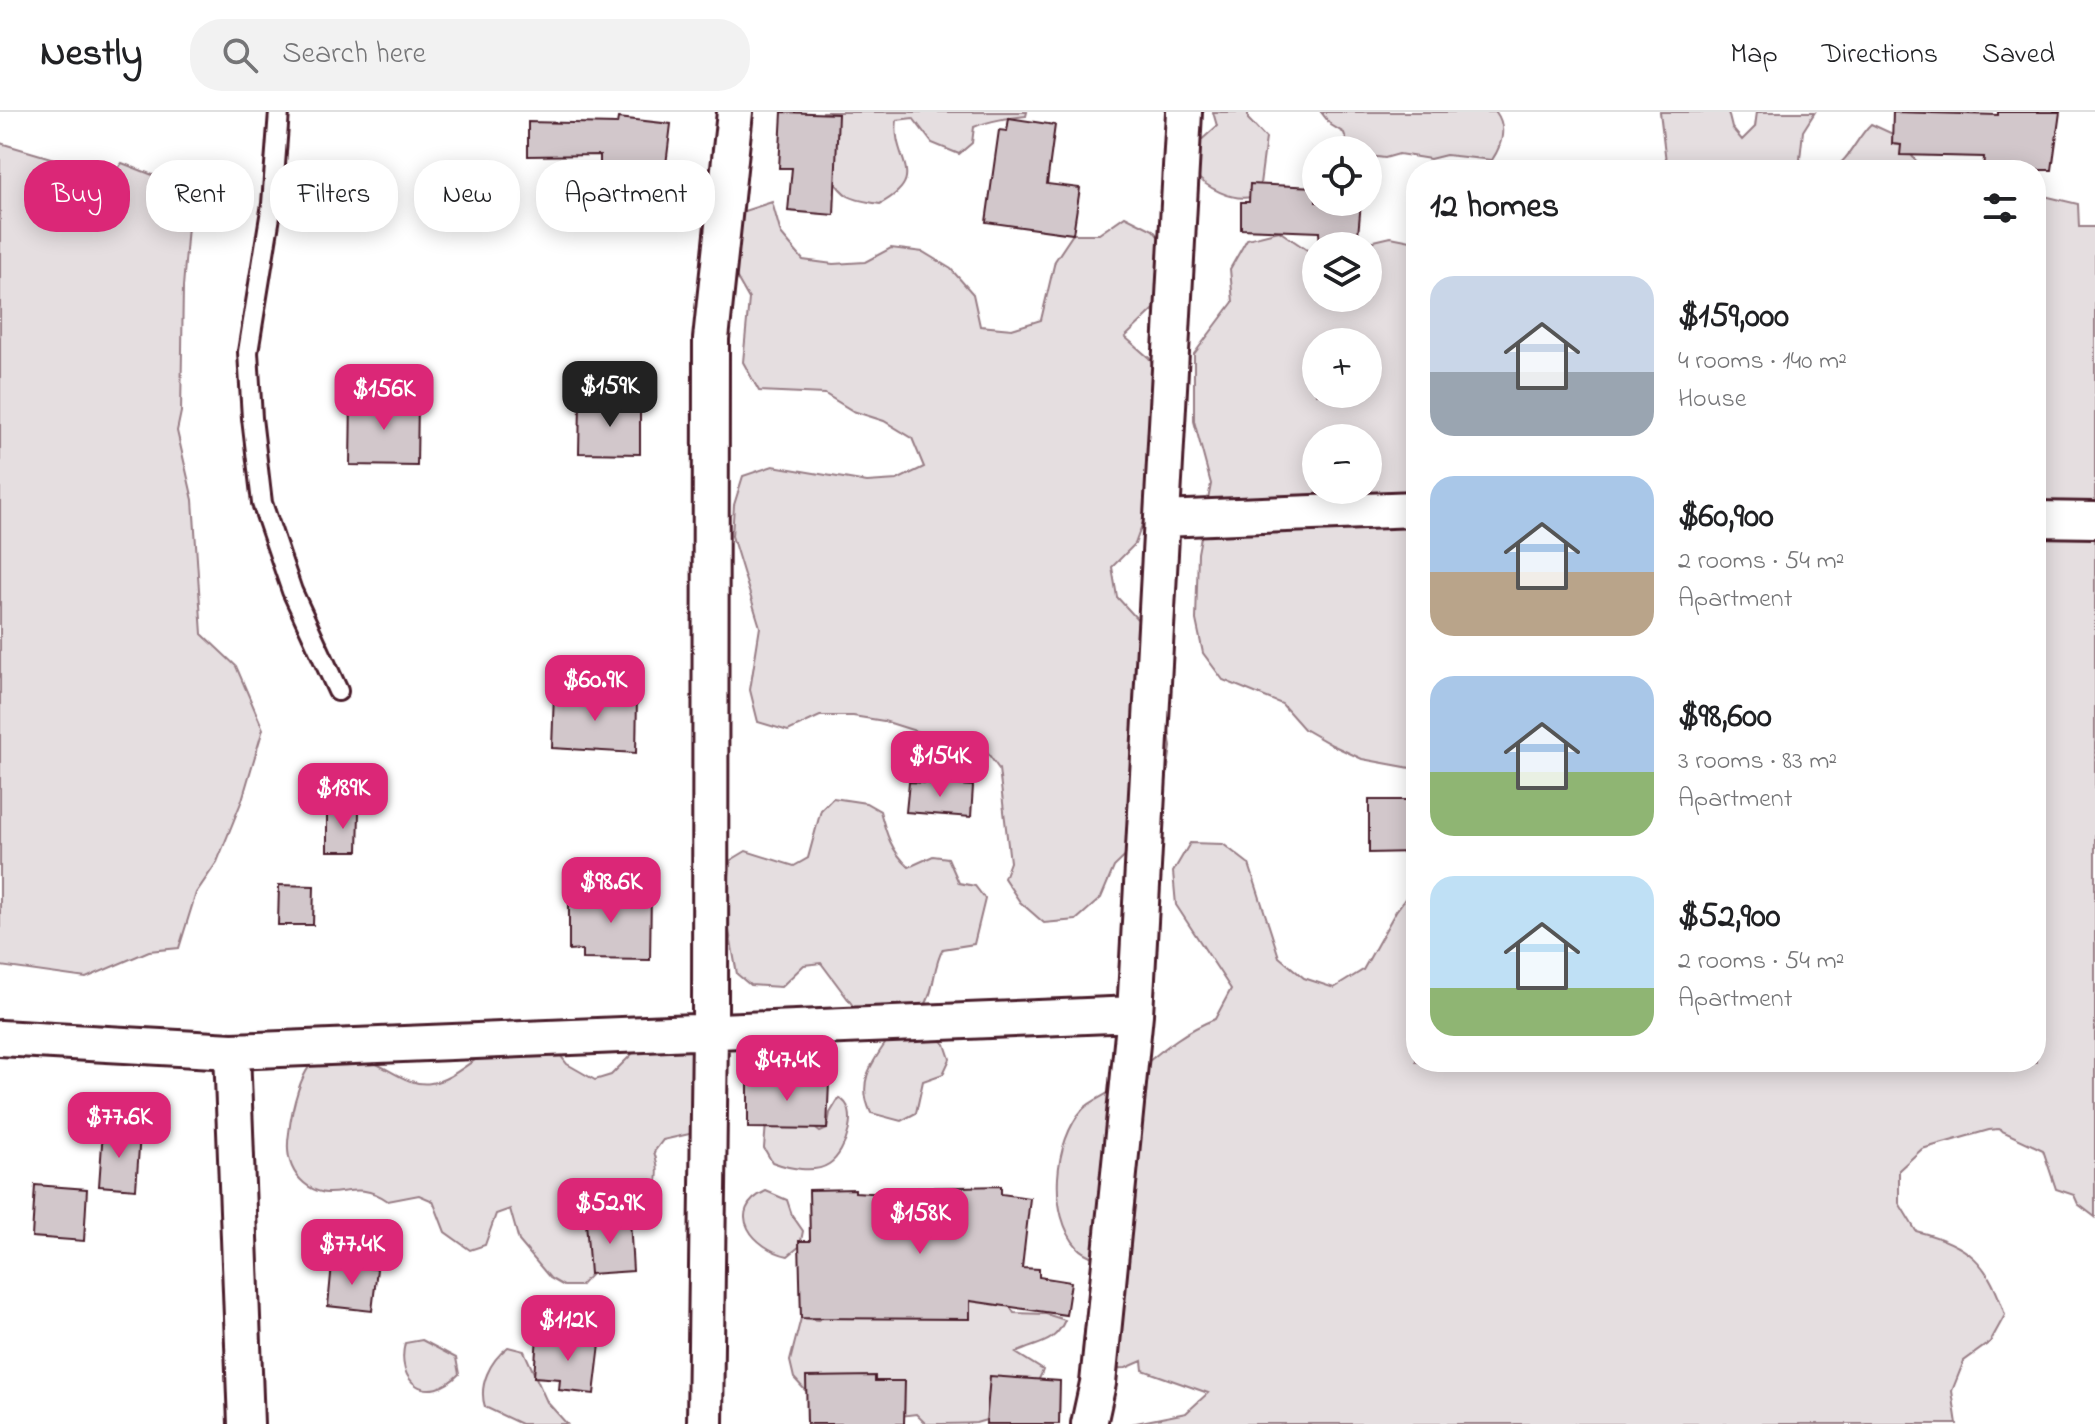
<!DOCTYPE html>
<meta charset="utf-8">
<style>
body{margin:0;font-family:"Indie Flower",sans-serif;background:#f2f2f2;color:#202124;height:100vh;display:flex;flex-direction:column;font-size:30px;white-space:nowrap}
*{box-sizing:border-box;margin:0}
p{font-size:26px;color:#757577}
.icon{flex:none;width:44px;height:44px;fill:none;stroke:currentColor;stroke-width:2;stroke-linecap:round;stroke-linejoin:round}
.map{position:relative;flex:1;overflow:hidden}
.details{position:absolute;left:1406px;top:48px;width:640px;height:912px;display:flex;flex-direction:column;background:#fff;border-radius:32px;box-shadow:0 4px 20px #0003}
.details>*{flex:none}
.banner{position:absolute;left:24px;top:48px;width:760px;height:72px;display:flex;gap:16px}
.fabs{position:absolute;left:1302px;top:24px;display:grid;gap:16px}
.fabs a{display:grid;place-items:center;width:80px;height:80px;border-radius:50%;background:#fff;box-shadow:0 4px 20px #0003;font-size:40px}
.price{position:absolute;translate:-50% -68px;padding:0 18px;border-radius:16px;background:#db2777;color:#fff;font-size:26px;line-height:52px;filter:drop-shadow(0 2px 4px #0008)}
.price::after{content:'';position:absolute;left:50%;top:48px;width:24px;height:18px;margin-left:-12px;background:inherit;clip-path:polygon(0 0,100% 0,50% 100%)}
.price.active{background:#222;color:#fff}
ul{padding:0;list-style:none}
li{display:flex;align-items:center;gap:24px;height:200px;padding:0 24px}
li span{display:grid;place-items:center;flex:none;width:224px;height:160px;border-radius:24px;color:#555}
li>.icon{margin-inline-start:auto}
span .icon{width:96px;height:96px;fill:#fffc;stroke-width:1}
li b{font-size:34px}
h2{display:flex;justify-content:space-between;align-items:center;height:96px;padding:0 24px;font-size:34px}
.chip{padding:0 28px;border-radius:32px;background:#fff;box-shadow:0 4px 20px #0003;font-size:28px;line-height:72px}
.chip.active{background:#db2777;color:#fff}
header{display:flex;align-items:center;gap:48px;box-sizing:border-box;height:112px;padding:0 40px;background:#fff;border-bottom:2px solid #e0e0e0}
header strong{font-size:38px}
nav{display:flex;gap:44px;margin-inline-start:auto;font-size:28px}
.search{width:560px;height:72px;background:#f2f2f2;display:flex;align-items:center;gap:20px;box-sizing:border-box;padding:0 28px;border-radius:32px;color:#757577;font-size:30px}
.map>svg:first-child{display:block}
</style>
<header>
<strong>Nestly</strong>
<div class="search"><svg class="icon" aria-label="search" viewBox="0 0 24 24"><circle cx="10" cy="10" r="6"/><path d="M15 15l6 6"/></svg>Search here</div>
<nav><a>Map</a><a>Directions</a><a>Saved</a></nav>
</header>
<div class="map">
<svg width="2095" height="1312" viewBox="0 0 2095 1312">
<rect width="100%" height="100%" fill="#fff"/>
<filter id="ink" filterUnits="userSpaceOnUse"><feTurbulence type="fractalNoise" baseFrequency=".0125" numOctaves="2"/><feDisplacementMap in="SourceGraphic" scale="16" xChannelSelector="R" yChannelSelector="G"/><feConvolveMatrix kernelMatrix="1 2 1 2 8 2 1 2 1" color-interpolation-filters="sRGB"/></filter>
<g filter="url(#ink)">
<!-- green -->
<path fill="#e5dee0" stroke="#987e86" stroke-width="2" fill-rule="evenodd" d="M823,0H1027L1026,4C1008,6 991,8 974,15L972,31L959,42L932,31L913,6L897,8C891,49 931,64 880,92C870,90 857,89 848,84C825,68 816,25 823,0Z
M1213,0H1248V7L1266,26L1260,72L1251,85C1232,89 1206,76 1194,61L1198,31L1217,14Z
M1321,0H1496C1507,15 1502,33 1492,48L1446,43L1430,47L1399,42L1385,46L1369,44L1368,38L1349,36L1344,21L1331,13Z
M1660,0H1728L1732,16L1742,28L1755,15L1757,0H1815L1803,19L1800,47L1813,58H1667Z
M1871,12L1895,23L1917,50L1915,58H1831C1850,48 1856,26 1871,12Z
M0,31L58,48L87,98L122,51L191,78L183,175L181,300L177,319L193,388L202,522L236,554L263,617L242,688L217,750L196,781L179,836L149,839L86,866L0,854Z
M2044,84L2078,92L2079,115H2095V1105L2078,1092L2074,1083L2056,1077L2043,1038L1998,1017L1989,1018L1922,1037L1899,1058V1091L1916,1119C1970,1133 1988,1150 2005,1203L1990,1230L1964,1249L1952,1279L1957,1312H1131L1186,1301L1208,1281L1143,1258L1142,1249L1126,1256L1093,1257L1082,1245L1085,1211L1094,1196L1105,1150C1096,1146 1084,1143 1078,1136C1047,1102 1054,1029 1083,997C1092,988 1105,984 1114,977C1150,951 1172,924 1215,907L1231,877L1176,793L1173,760L1190,731L1223,732L1249,752L1279,845L1304,866L1334,876L1363,858L1396,799L1416,772V950H2036V87Z
M772,90L781,122L803,148L833,152L865,150L891,136L923,140L951,157L973,182L980,214L1012,217L1041,208L1055,149L1073,122H1099L1125,104L1153,118L1174,143V178L1125,225L1149,246L1166,275L1157,372L1135,432L1112,455L1117,485L1139,509L1167,603L1171,635L1166,669L1156,701L1139,731L1114,755L1101,786L1076,808L1044,811L1020,790L1004,766L1010,750L999,657L979,629H947L884,609L853,604H820L788,619L758,610L750,578L760,515L732,424L734,393L743,364L773,354L867,370L897,368L924,355L912,326L884,309L853,299L825,282L759,279L743,250L749,187L733,159L741,100Z
M1279,119L1316,144V186H1368V134L1357,133L1391,125L1416,130V657L1362,647L1332,633L1304,617L1282,592L1223,568L1203,541L1196,508L1198,441L1211,372L1194,309V242L1233,190L1230,157L1247,127ZM1316,230H1368V282H1316ZM1316,326H1368V378H1316Z
M833,686L866,691L880,699C886,721 891,739 909,755L933,744L948,746L959,771L975,774L985,787L974,832L943,837C932,856 936,876 924,895L862,906L821,851L804,853L781,875L750,873L737,862L725,797L731,748L746,739L794,754L808,746L821,698Z
M931,922L945,932L950,947L943,962L923,969L916,1001L901,1009L871,1001C857,972 870,953 887,929Z
M697,934L694,1021L663,1028L654,1040C662,1063 658,1081 639,1096L609,1094L601,1108C618,1143 600,1151 580,1174H564L550,1166L519,1129L510,1097L496,1102L485,1133L470,1138L445,1120L433,1089L419,1083L388,1089C352,1063 333,1096 304,1071C289,1058 286,1039 289,1021C291,1002 301,950 321,946C328,945 338,947 345,947C353,948 363,946 369,949C390,956 408,975 431,971C452,968 467,951 485,942C502,934 537,939 557,939L567,952L595,968L611,963L635,939Z
M839,986C861,996 846,1041 829,1052C814,1062 788,1056 772,1050L764,1036L766,1011L801,1006L820,1020L827,1017L830,1001Z
M766,1079L787,1088L792,1103L803,1119L800,1134L788,1144C754,1137 723,1099 766,1079Z
M958,1184L1005,1187L1014,1201L1046,1202L1065,1208C1054,1233 1038,1230 1016,1241L1043,1258C1036,1280 1000,1306 976,1311C960,1312 942,1312 926,1312L916,1302L900,1304L805,1278L794,1266L790,1249L801,1206L818,1208L832,1200Z
M422,1228L456,1246L459,1262C428,1294 395,1271 405,1231Z
M508,1235L524,1239L547,1290L567,1312H521L485,1295C478,1273 490,1249 508,1235Z"/>
<!-- building -->
<path fill="#d2c7cb" stroke="#4a1f2b" stroke-width="2" d="M782,0L838,2L834,103L788,99L792,56H779Z
M1893,0L1998,3V0H2060L2052,58H1983L1984,45L1900,43L1901,33L1892,32Z
M618,6L671,12L665,61L600,63V43L528,44V10L617,12Z
M1009,6L1055,13L1047,72L1080,76L1073,122L986,110L999,18L1007,19Z
M492,48L495,104L452,105L450,50Z
M1250,72L1316,75V90H1361L1357,134H1320L1319,120L1241,117V90H1249Z
M351,287L418,288L417,354L350,353Z
M580,291L640,292V342L579,341Z
M554,581L637,585L636,641L552,636Z
M909,670L973,674L971,705L906,700Z
M1369,688H1413V740L1369,741Z
M327,700H359L358,739H327Z
M279,773L314,774L313,813H278Z
M632,779L651,781L650,848L582,847V838L569,839V780Z
M748,964H800V969L829,970L827,1017L748,1016Z
M103,1018L140,1022L136,1077L99,1074Z
M35,1073L87,1077L84,1129L32,1125Z
M1001,1074V1082L1030,1086L1022,1156L1039,1157V1165L1071,1170L1066,1203L970,1189V1207L801,1206L799,1129H810L809,1078L855,1077V1080L917,1084V1076Z
M630,1107L633,1159L590,1162L586,1110Z
M332,1152L377,1157L372,1199L328,1194Z
M537,1224L600,1232L594,1282L559,1278L560,1267L534,1265Z
M875,1264V1269H905L904,1312H807L806,1265Z
M990,1264L1060,1269L1059,1312H986Z"/>
<g fill="none" stroke-linecap="round" stroke-linejoin="round">
<defs>
<path id="service" d="M279,0L272,92L248,240L252,306L262,391L292,479L338,579"/>
<path id="minor" d="M1162,407L1416,397
M2036,407L2095,408
M0,926L232,939L1135,902
M232,939L246,1312
M705,1312L710,920L711,227L735,0
M1089,1312L1098,1271L1135,902L1184,0"/>
</defs>
<!-- service casing -->
<use href="#service" stroke="#4a1f2b" stroke-width="24"/>
<!-- minor casing -->
<use href="#minor" stroke="#4a1f2b" stroke-width="40"/>
<!-- service -->
<use href="#service" stroke="#fff" stroke-width="18"/>
<!-- minor -->
<use href="#minor" stroke="#fff" stroke-width="34"/>
</g>
</g>
</svg>
<div class="fabs">
<a><svg class="icon" aria-label="locate" viewBox="0 0 24 24"><circle cx="12" cy="12" r="6"/><path d="M12 2v4M12 18v4M2 12h4M18 12h4"/></svg></a>
<a><svg class="icon" aria-label="layers" viewBox="0 0 24 24"><path d="M12 4l9 5-9 5-9-5zM3 14l9 5 9-5"/></svg></a>
<a>+</a>
<a>−</a>
</div>
<b class="price active" style="left:610px;top:317px">$159K</b>
<b class="price" style="left:384px;top:320px">$156K</b>
<b class="price" style="left:595px;top:611px">$60.9K</b>
<b class="price" style="left:940px;top:687px">$154K</b>
<b class="price" style="left:343px;top:719px">$189K</b>
<b class="price" style="left:611px;top:813px">$98.6K</b>
<b class="price" style="left:787px;top:991px">$47.4K</b>
<b class="price" style="left:119px;top:1048px">$77.6K</b>
<b class="price" style="left:610px;top:1134px">$52.9K</b>
<b class="price" style="left:920px;top:1144px">$158K</b>
<b class="price" style="left:352px;top:1175px">$77.4K</b>
<b class="price" style="left:568px;top:1251px">$112K</b>
<div class="banner">
<a class="chip active">Buy</a>
<a class="chip">Rent</a>
<a class="chip">Filters</a>
<a class="chip">New</a>
<a class="chip">Apartment</a>
</div>
<section class="details">
<h2>12 homes<svg class="icon" aria-label="filters" viewBox="0 0 24 24"><path d="M4 7h16M4 17h16"/><circle cx="9" cy="7" r="2"/><circle cx="15" cy="17" r="2"/></svg></h2>
<ul>
<li><span style="background:linear-gradient(#c9d6e8 60%,#9aa5b1 0)"><svg class="icon" aria-label="home" viewBox="0 0 24 24"><path d="M3 11l9-7 9 7M6 9v11h12V9"/></svg></span><div><b>$159,000</b><p>4 rooms · 140 m²</p><p>House</p></div></li>
<li><span style="background:linear-gradient(#a9c7e8 60%,#b9a48a 0)"><svg class="icon" aria-label="home" viewBox="0 0 24 24"><path d="M3 11l9-7 9 7M6 9v11h12V9"/></svg></span><div><b>$60,900</b><p>2 rooms · 54 m²</p><p>Apartment</p></div></li>
<li><span style="background:linear-gradient(#a9c7e8 60%,#8fb573 0)"><svg class="icon" aria-label="home" viewBox="0 0 24 24"><path d="M3 11l9-7 9 7M6 9v11h12V9"/></svg></span><div><b>$98,600</b><p>3 rooms · 83 m²</p><p>Apartment</p></div></li>
<li><span style="background:linear-gradient(#bfe0f5 70%,#8fb573 0)"><svg class="icon" aria-label="home" viewBox="0 0 24 24"><path d="M3 11l9-7 9 7M6 9v11h12V9"/></svg></span><div><b>$52,900</b><p>2 rooms · 54 m²</p><p>Apartment</p></div></li>
</ul>
</section>
</div>
